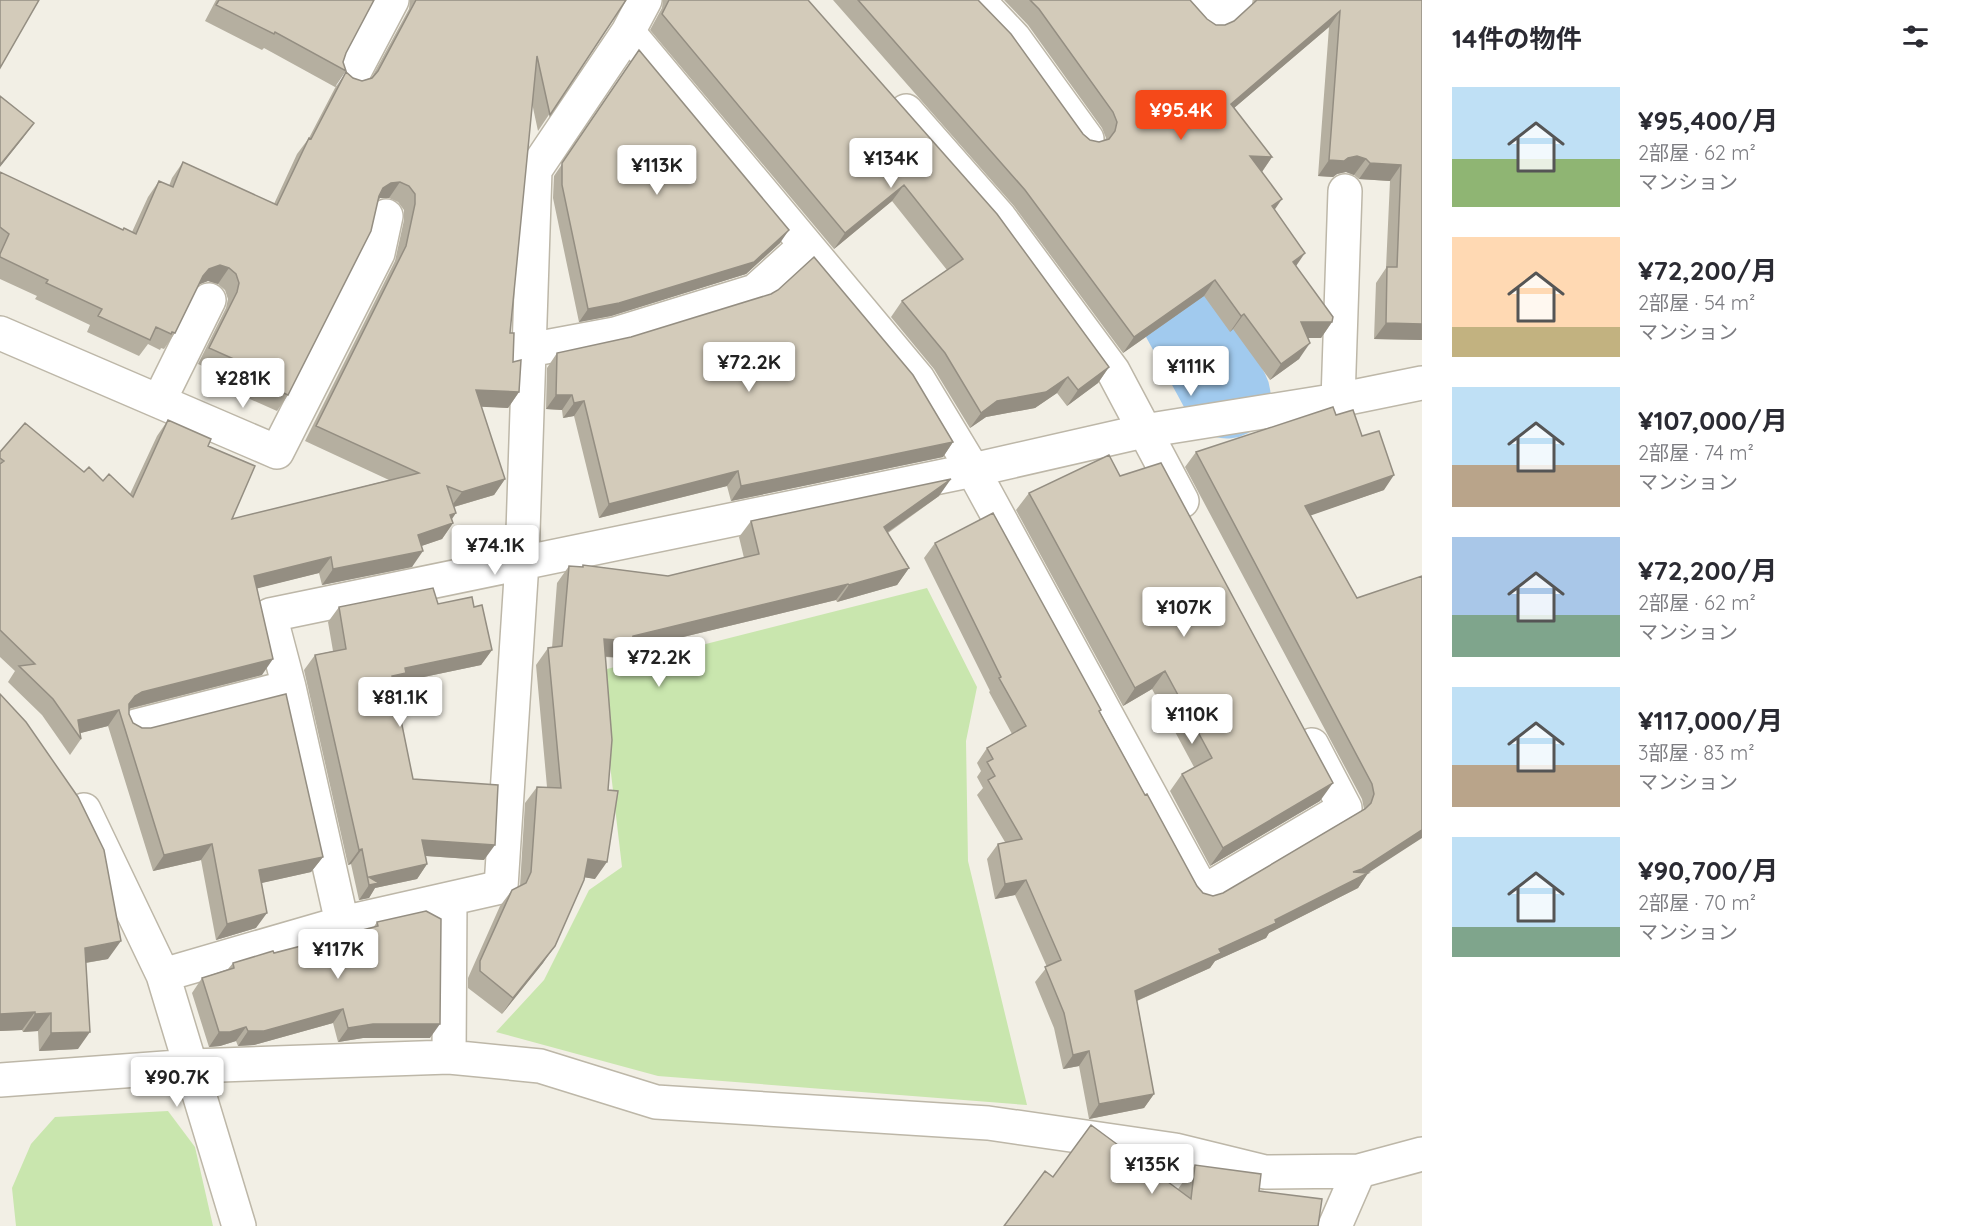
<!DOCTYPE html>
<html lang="ja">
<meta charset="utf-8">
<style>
body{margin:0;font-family:Quicksand,"Noto Sans JP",sans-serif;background:#f2f2f3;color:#2b2b33;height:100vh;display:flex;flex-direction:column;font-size:22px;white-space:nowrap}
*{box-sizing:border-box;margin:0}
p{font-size:20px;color:#7c7c81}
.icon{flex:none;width:33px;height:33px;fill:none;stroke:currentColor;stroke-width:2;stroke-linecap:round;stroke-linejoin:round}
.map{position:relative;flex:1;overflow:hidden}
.side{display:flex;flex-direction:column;background:#fff;width:540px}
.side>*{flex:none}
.price{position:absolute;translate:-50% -51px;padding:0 14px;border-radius:6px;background:#fff;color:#222;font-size:20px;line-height:39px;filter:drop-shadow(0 2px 3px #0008)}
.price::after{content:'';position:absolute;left:50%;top:36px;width:18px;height:14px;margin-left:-9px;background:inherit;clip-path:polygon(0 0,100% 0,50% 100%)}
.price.current{background:#f54919;color:#fff}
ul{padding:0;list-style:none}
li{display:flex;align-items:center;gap:18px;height:150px;padding:0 30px}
li span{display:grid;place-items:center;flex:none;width:168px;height:120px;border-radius:0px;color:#555}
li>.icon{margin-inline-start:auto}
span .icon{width:72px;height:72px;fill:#fffc;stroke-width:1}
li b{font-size:26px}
h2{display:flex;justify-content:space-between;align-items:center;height:72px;padding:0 30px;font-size:26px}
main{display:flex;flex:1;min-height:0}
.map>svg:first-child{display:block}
</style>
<main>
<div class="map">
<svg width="1422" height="1226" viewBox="0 0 1422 1226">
<rect width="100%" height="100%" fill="#f2efe5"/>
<!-- green -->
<path fill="#c9e6ae" d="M927,588L977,687L966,741L968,861L1027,1105L658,1076L496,1032L544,980L589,890L622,867L599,671Z
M168,1111L195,1147L213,1226H16L12,1188L31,1144L55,1117Z"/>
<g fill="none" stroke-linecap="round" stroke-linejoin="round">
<!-- river -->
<path stroke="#a1caee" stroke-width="87" d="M1121,207L1163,277L1227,395"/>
<defs>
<path id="minor" d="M978,0L1014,38L1087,139
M1190,0L1210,23L1236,0
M628,32L918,379L973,470L1203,892L1345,808L1312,745
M351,78L392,0
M906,111L1000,218L1113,371L1182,501
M0,333L277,452L378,253L386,216
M529,350L615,334L755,291L806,245
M1338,400L1345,191
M159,401L209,300
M136,726L289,687
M84,810L163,975L239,1226
M342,923L289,687L270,615L973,470L1144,431L1338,400L1422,383
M163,975L342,923L501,887L522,562L535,170L628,32L645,0
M449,1057L450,900
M0,1080L192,1066L449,1057L540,1066L656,1102L988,1123L1175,1150L1265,1172L1359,1171L1422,1154
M1335,1226L1359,1171"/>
</defs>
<!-- minor casing -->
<use href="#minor" stroke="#bdb7a8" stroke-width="36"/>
<!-- minor -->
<use href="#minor" stroke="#fff" stroke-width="33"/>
</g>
<!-- wall -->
<path fill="#b5afa0" d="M216,0H374L346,53L343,62L346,71L335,87L264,48L262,50L205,21Z
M410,0H626L538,131L532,103L510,333L513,362L519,392L508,408L481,406L505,479L494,495L454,507L452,519L453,523L442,539L421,546L412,567L322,585L319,573L257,588L262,675L129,709V714L133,723L323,857L311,872L261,883L256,928L216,940L201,860L153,871L108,726L80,733L81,739L70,755L42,715L8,682L15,671L0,657V452L84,472L130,494L157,436L168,420L208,446L232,519L389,480L305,441L395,261L404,220V210L398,202L389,198H380L378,200L288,395L277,411L223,387L227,377L198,364L226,308L228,299L225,290L218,284L208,281L199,284L175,333L164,349L161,348L160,350L148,344L139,356L87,332L90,325L35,299L37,296L0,279V172L123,230L132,232L148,197L159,181L169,186L172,178L183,162L274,204L297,154L309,138L335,88L346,72L353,78L362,81L372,77L409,9Z
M663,0H808L1109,367L1098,383L1067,406L1057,393L1035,408L986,417L970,428L934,369L891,317L902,301L947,270L892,201L834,249L650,30L662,8Z
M833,0H978L1083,134L1090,140L1099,142L1105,140L1106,138L1102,128L1028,25L1004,0H1190L1207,19L1216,25H1225L1234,21L1254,3V0H1422V340L1374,339L1376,283L1386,268L1390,181L1359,179L1354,175L1346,172L1337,174L1333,177L1318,176L1329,27L1234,108L1272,157L1262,172L1275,210L1296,266L1332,322L1321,338H1308L1299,359L1270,380L1233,329L1230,332L1204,296L1123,353L1014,206Z
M639,50L780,243L746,274L611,316L579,322L553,198L554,176Z
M557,353L953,442L943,457L731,501L727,486L599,518L574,416L563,418L562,410L546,409L547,368Z
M1336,415L1362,436L1384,490L1310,515L1357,598L1422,576L1368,873L1358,888L1269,933L1266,938L1215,961L1210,968L1137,1001L1154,1094L1144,1108L1089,1119L1079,1066L1063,1069L1054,1028L1035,982L1047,967L1015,895L995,899L987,859L998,844L1005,842L977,795L983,788L977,777L981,771L977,763L987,748L1012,734L989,692L990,691L924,558L935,543L1100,712L1145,795L1197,886L1203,893L1213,896L1223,893L1363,810L1364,809L1362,799L1185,467L1196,452Z
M1120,476L1320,801L1210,866L1170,791L1182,774L1194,767L1152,689L1123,706L1016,510L1029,493Z
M939,496L888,533L909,568L897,585L837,602L836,600L625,651L621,658L605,657L595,879L585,877L543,963L502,1014L468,988V978L500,906L512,890L520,886L525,803L537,787H547L536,665L548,648H552L557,583L569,566L582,567L583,565L668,576L744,558L739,537L751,521Z
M438,604L474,607L492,650L481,665L400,682L395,689L413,779L484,860L426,856L427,864L417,879L375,888L369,898L359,900L351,864L348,865L304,670L315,655L333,651L328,622L339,607Z
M0,694L108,959L86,963L78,1049L39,1051L38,1031L23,1032L22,1030L0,1031Z
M377,922L430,1038H363L338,1042L333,1023L254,1045L238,1046L236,1041L220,1046L209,1047L192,993L202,978L228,969L233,963L373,928Z
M1195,1165L1259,1191L1004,1226L1053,1177L1178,1189Z"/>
<!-- shaded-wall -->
<path fill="#948e82" d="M1340,11L1329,27L1220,120L1231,104Z
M34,123L23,138L0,167V165Z
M1250,156L1272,157L1261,173Z
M1357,156L1366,159L1354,175L1346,172L1337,174L1333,177L1318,176L1329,160Z
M1370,163L1401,165L1390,181L1359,179Z
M400,182L389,198H380L372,204L383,188L391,183Z
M904,185L892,201L834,249L845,233Z
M1282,199L1271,215L1272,206Z
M789,230L780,243L746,274L611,316L579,322L588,309Z
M1305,253L1294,269L1293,262Z
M220,265L229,268L218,284L208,281L198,285L203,276L209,269Z
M1215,280L1204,296L1123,353L1134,337Z
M1244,314L1233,329L1230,332L1241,316Z
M1301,322H1332L1321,338H1290Z
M1386,323L1422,324V340L1374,339Z
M1310,343L1299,359L1270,380L1281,364Z
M1109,367L1098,383L1067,406L1078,390Z
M1068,377L1057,393L1035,408L986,417L970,428L981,413L997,401Z
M476,390L519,392L508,408L465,406Z
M556,395H572L562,410L546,409Z
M584,401L574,416L563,418L574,403Z
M953,442L943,457L731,501L741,486Z
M738,471L727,486L599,518L609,504Z
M1394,475L1384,490L1295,521L1305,506Z
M505,479L494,495L450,508L462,492Z
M951,479L939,496L872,543L884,527Z
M456,513L448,525L453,523L442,539L407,551L418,535L450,515Z
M423,551L412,567L322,585L333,569Z
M331,557L319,573L243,592L254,576Z
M909,568L897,585L837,602L849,585Z
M848,584L836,600L625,651L621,658L592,655L604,639L633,636Z
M492,650L481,665L400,682L395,689L392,676L405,668Z
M273,659L262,675L131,708L123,712L135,696L142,692Z
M1165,671L1152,689L1123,706L1135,688Z
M119,710L108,726L77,734L78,720Z
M1333,783L1320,801L1210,866L1223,848Z
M1422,830V838L1368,873L1358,888L1269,933L1266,938L1215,961L1210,968L1125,1006L1135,991L1275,920Z
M422,840L495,845L484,860L412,855Z
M212,844L201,860L153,871L164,855Z
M362,849L351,864L348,865L359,850Z
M323,857L311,872L248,886L259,870Z
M588,859L607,862L595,879L576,876Z
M427,864L417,879L375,888L369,898L359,900L369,885V877Z
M1026,880L1015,895L995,899L1005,884Z
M267,913L256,928L216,940L227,924Z
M121,941L108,959L72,965L85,948Z
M555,946L543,963L502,1014L513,998Z
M343,1009L333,1023L254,1045L238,1046L248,1031Z
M35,1012L22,1030L0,1031V1014Z
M51,1013L38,1031L23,1032L35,1014Z
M373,1024H440L430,1038H363L338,1042L348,1028Z
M246,1027L236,1041L220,1046L209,1047L219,1032Z
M90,1032L78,1049L39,1051L51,1033Z
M1089,1051L1079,1066L1063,1069L1073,1055Z
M1154,1094L1144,1108L1089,1119L1099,1104Z"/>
<!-- building -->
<path fill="#d3cbba" stroke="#948e82" stroke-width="1.5" d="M0,0H39L0,68Z
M219,0H374L346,53L343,62L346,71L275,32L274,34L216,5Z
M416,0H626L550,115L537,56L510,333H514L513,362L521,360L519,392L476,390L505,479L462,492L447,486L456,513L450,515L453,523L418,535L423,551L333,569L331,557L254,576L273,659L142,692L135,696L129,704V714L133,723L142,728H151L286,694L323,857L259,870L267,913L227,924L212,844L164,855L119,710L78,720L81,739L53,699L19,666L35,664L0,630V464L4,461L0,458V452L25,423L84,472L89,467L103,481L109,474L133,497L168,420L211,439L208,446L255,466L232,519L419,473L316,426L406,246L415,204V194L409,186L400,182L391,183L383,188L379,196L371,231L288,395L234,371L238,361L209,348L237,292L239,283L236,274L229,268L220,265L209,269L203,276L175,333L172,332L171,334L156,327L150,340L98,316L102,309L46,283L48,280L0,257V254L9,234L0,227V172L123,230L124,228L136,234L159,181L173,187L183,162L277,205L309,138L311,139L346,72L353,78L362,81L372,78L378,71Z
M669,0H808L997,214L1109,367L1078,390L1068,377L1046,392L997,401L981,413L945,353L902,301L963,259L904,185L845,233L662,14Z
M858,0H978L1011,34L1083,134L1090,140L1099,142L1109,139L1115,131L1117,122L1113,112L1039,9L1030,0H1190L1207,19L1216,25H1225L1234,21L1257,0H1422V324L1386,323L1387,267H1397L1401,165L1370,163L1366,159L1357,156L1348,158L1344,161L1329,160L1340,11L1231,104L1272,157L1250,156L1282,199L1272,206L1305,253L1293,262L1333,317L1332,322H1301L1310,343L1281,364L1244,314L1241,316L1215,280L1134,337L1025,190Z
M639,50L789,230L754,262L619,303L588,309L562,185V163Z
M0,96L34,123L0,165Z
M814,257L913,375L953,442L741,486L738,471L609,504L584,401L574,403L572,395H556L557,353L631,337L771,294L778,290Z
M1333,407L1336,415L1353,410L1362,436L1379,431L1394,475L1305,506L1357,598L1422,576V830L1362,869L1353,872L1368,873L1275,920L1276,923L1219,949L1221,953L1135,991L1154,1094L1099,1104L1089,1051L1073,1055L1064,1013L1045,967L1061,960L1026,880L1005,884L998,844L1022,839L988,780L995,776L987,762L993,759L987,748L1026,726L999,678L1001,677L935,543L993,513L1101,710L1099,711L1145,795L1147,794L1197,886L1203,893L1213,896L1223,893L1365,809L1371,803L1374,794L1372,784L1196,452Z
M1109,455L1120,476L1161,463L1333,783L1223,848L1182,774L1212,758L1165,671L1135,688L1029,493Z
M951,479L884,527L909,568L849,585L848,584L633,636L632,641L604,639L612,740L608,790L618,791L607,862L588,859L584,880L555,946L513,998L480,971V961L512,890L526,883L531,872L537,787L561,788L548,648L562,646L569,566L583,567V565L668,576L759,554L751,521Z
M433,588L438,604L472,597L474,607L482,605L492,650L405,668L406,673L392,676L413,779L498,785L495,845L422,840L427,864L369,877L379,883L369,885L362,849L359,850L315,655L346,649L339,607Z
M0,694L26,722L78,797L104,850L121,941L85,948L90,1032L51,1033V1013L35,1014V1012L0,1014Z
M426,911L441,919L440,1024H373L348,1028L343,1009L264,1031H248L246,1027L230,1032H219L202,978L234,968L233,963L273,951L274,953L378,926L377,922Z
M1091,1125L1191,1199L1195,1165L1261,1174L1259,1191L1322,1199L1318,1226H1004L1045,1171L1053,1177Z"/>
</svg>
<b class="price current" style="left:1181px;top:141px">¥95.4K</b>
<b class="price" style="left:891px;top:189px">¥134K</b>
<b class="price" style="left:657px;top:196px">¥113K</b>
<b class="price" style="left:749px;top:393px">¥72.2K</b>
<b class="price" style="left:1191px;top:397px">¥111K</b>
<b class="price" style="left:243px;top:409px">¥281K</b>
<b class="price" style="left:495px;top:576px">¥74.1K</b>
<b class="price" style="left:1184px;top:638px">¥107K</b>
<b class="price" style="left:659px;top:688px">¥72.2K</b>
<b class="price" style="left:400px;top:728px">¥81.1K</b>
<b class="price" style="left:1192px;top:745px">¥110K</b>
<b class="price" style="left:338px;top:980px">¥117K</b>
<b class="price" style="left:177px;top:1108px">¥90.7K</b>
<b class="price" style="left:1152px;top:1195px">¥135K</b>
</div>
<section class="side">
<h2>14件の物件<svg class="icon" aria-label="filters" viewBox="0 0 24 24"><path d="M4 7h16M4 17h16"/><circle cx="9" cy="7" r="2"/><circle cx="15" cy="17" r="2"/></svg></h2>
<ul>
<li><span style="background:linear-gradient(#bfe0f5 60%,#8fb573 0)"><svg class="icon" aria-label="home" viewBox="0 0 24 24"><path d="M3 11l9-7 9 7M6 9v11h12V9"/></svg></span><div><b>¥95,400/月</b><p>2部屋 · 62 m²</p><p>マンション</p></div></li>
<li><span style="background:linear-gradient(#ffd9b3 75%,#c2b280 0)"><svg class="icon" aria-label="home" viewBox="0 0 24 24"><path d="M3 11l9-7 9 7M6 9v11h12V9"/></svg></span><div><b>¥72,200/月</b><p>2部屋 · 54 m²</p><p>マンション</p></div></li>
<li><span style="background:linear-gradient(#bfe0f5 65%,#b9a48a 0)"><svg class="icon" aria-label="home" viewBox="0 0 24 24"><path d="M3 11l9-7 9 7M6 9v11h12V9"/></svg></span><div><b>¥107,000/月</b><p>2部屋 · 74 m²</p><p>マンション</p></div></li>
<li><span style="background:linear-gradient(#a9c7e8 65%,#7fa58c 0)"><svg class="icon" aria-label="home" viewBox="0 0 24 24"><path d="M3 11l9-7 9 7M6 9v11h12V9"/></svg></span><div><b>¥72,200/月</b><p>2部屋 · 62 m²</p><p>マンション</p></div></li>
<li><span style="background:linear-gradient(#bfe0f5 65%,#b9a48a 0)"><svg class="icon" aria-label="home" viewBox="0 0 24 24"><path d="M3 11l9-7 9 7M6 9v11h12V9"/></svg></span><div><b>¥117,000/月</b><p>3部屋 · 83 m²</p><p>マンション</p></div></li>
<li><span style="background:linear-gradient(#bfe0f5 75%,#7fa58c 0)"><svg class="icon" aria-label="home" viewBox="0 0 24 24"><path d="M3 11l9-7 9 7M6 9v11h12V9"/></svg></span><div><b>¥90,700/月</b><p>2部屋 · 70 m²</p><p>マンション</p></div></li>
</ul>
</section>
</main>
